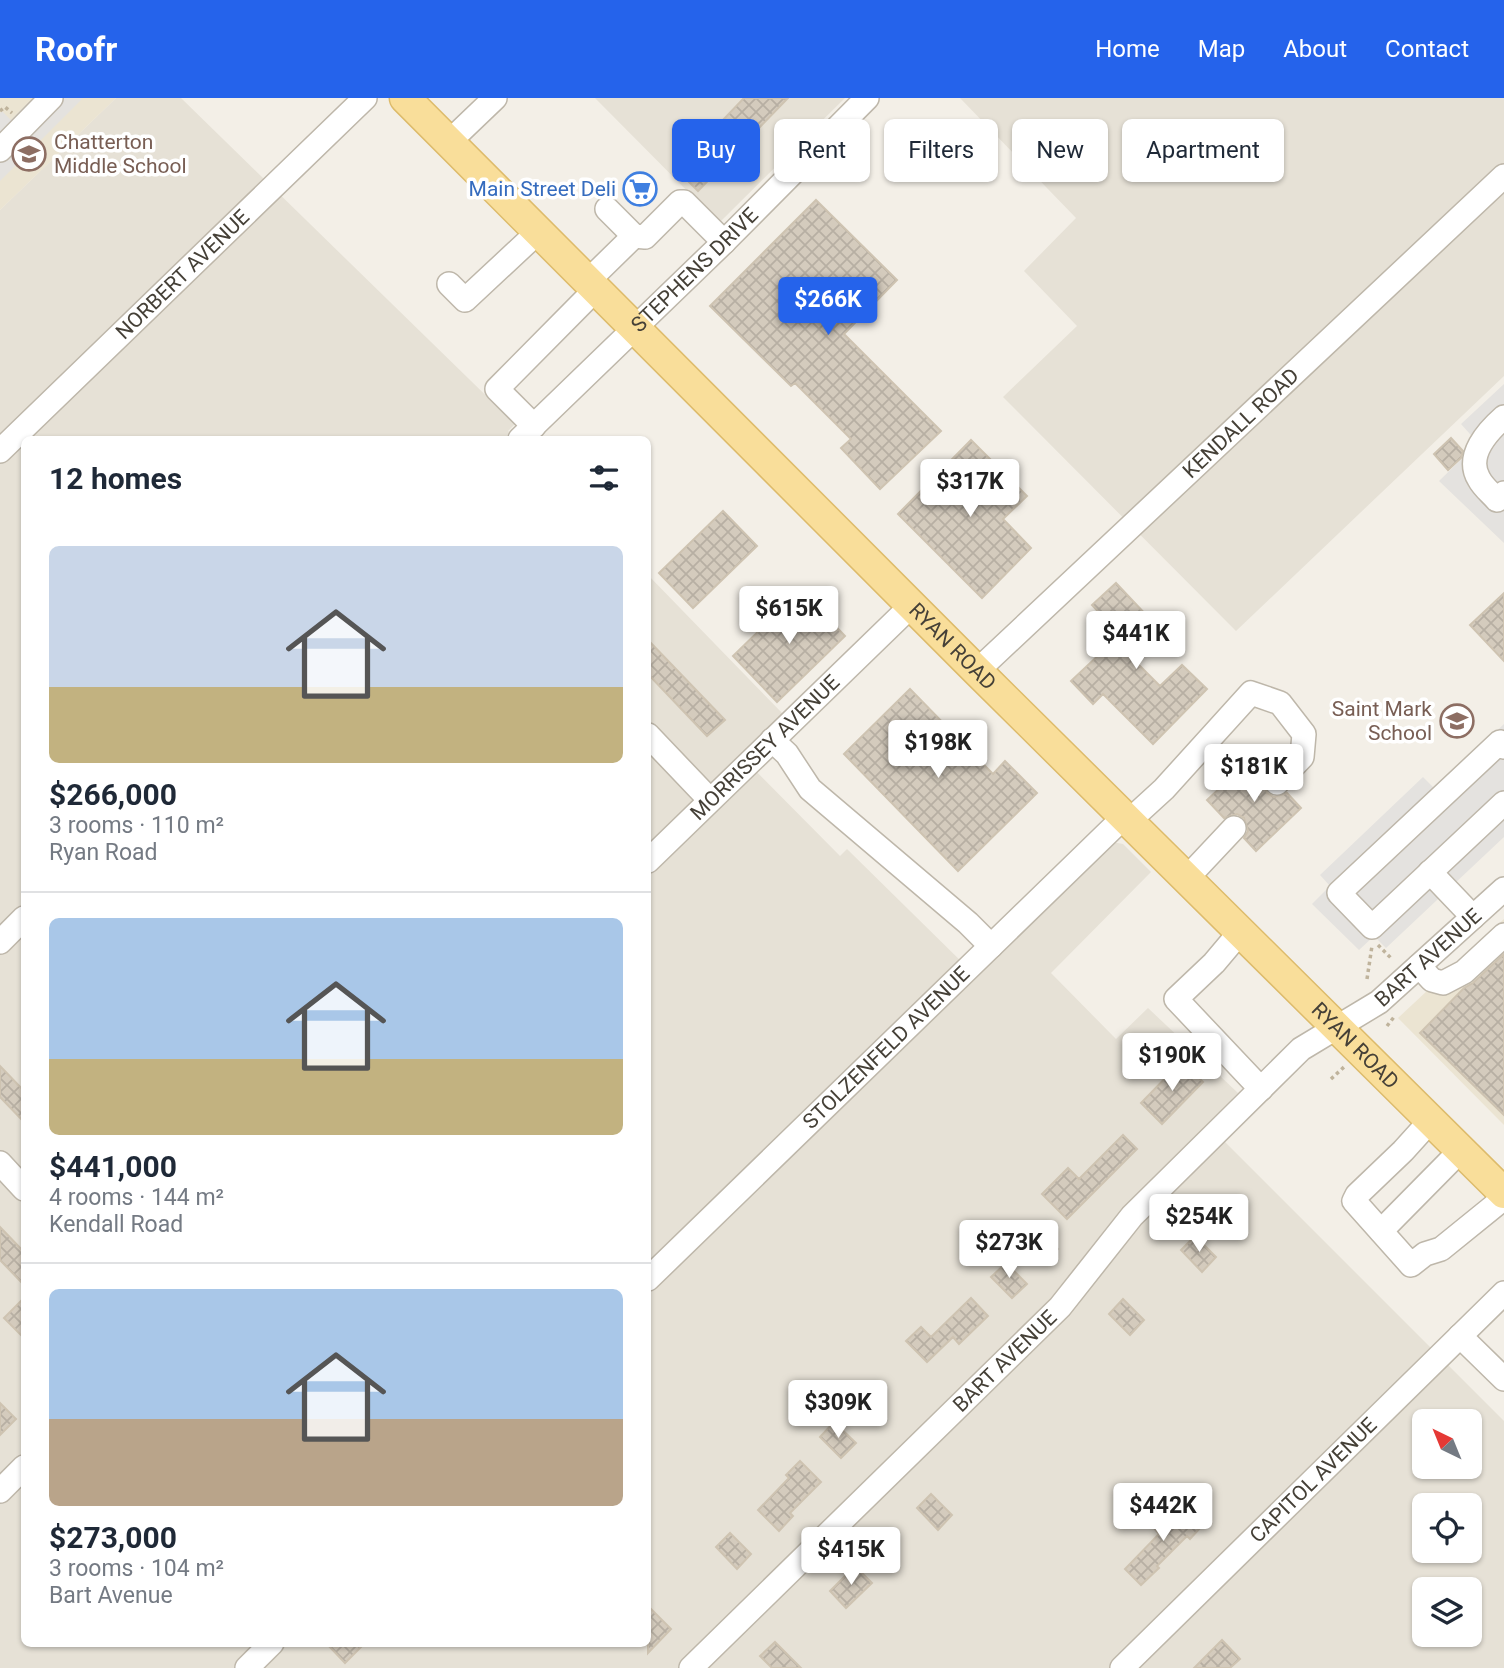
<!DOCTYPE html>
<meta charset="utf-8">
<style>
body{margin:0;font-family:Roboto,sans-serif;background:#f6f6f7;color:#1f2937;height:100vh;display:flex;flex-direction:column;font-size:26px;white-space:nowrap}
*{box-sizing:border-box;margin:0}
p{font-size:23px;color:#747a83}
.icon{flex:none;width:38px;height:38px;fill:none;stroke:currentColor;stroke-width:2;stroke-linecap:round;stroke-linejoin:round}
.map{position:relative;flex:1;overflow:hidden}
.sheet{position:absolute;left:21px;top:338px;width:630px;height:1211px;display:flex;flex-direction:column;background:#fff;border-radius:10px;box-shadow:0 2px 5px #0004}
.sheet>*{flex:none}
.banner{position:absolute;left:672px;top:21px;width:665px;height:63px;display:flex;gap:14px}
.needle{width:46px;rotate:317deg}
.fabs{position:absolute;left:1412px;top:1311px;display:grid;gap:14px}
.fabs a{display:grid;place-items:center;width:70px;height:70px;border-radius:10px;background:#fff;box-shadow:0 2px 5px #0004;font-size:35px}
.price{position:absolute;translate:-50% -60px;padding:0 16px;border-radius:7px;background:#fff;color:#222;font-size:23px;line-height:46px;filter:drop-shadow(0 2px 4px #0008)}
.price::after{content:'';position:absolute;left:50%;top:42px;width:21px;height:16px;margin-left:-10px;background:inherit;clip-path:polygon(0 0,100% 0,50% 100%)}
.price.on{background:#2563eb;color:#fff}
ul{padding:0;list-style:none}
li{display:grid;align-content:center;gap:14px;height:371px;padding:0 28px}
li+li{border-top:2px solid #e0e1e3}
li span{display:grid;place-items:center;height:217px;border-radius:10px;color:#555}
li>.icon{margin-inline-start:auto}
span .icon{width:126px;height:126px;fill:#fffc;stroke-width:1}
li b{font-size:30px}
h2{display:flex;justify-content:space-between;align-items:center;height:84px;padding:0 28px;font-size:30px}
.tag{padding:0 24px;border-radius:10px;background:#fff;box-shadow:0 2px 5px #0004;font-size:24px;line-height:63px}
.tag.on{background:#2563eb;color:#fff}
header{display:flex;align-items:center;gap:42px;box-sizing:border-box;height:98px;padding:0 35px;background:#2563eb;color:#fff}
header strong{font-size:33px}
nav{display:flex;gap:38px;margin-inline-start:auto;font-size:24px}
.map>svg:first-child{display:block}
</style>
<header>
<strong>Roofr</strong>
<nav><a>Home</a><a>Map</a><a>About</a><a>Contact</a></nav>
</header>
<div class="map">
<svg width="1504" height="1570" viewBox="0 0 1504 1570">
<defs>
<pattern id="building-cross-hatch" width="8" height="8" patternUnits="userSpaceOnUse" patternTransform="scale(1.75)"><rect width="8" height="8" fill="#d4cbbd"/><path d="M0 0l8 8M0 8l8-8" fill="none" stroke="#b7afa3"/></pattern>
</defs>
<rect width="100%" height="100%" fill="#f3efe7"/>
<!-- residential -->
<path fill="#e6e1d6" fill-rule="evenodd" d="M116,0H181L515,326L508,333L516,341H24V1545H648V477L783,616L741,658L840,758L847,751L970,872L1112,744L1123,746L1151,774L1051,875L1116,941L1148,910L1238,995L1207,1026L1504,1323V1570H0V112ZM1424,1323H1470V1368H1424ZM1424,1407H1470V1452H1424ZM1424,1491H1470V1536H1424Z
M595,0H845L719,125Z
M960,0H1504V278L1236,533L1003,299L1077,228L1024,173L1076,120Z"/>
<!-- education -->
<path fill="#ebe4d2" d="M0,0H116L0,112Z
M1504,821V1027L1398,920Z"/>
<!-- parking -->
<path fill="#e4e2df" d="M33,0H83L0,83V15L2,13L11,22Z
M1504,286V445L1439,383L1478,345L1461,326Z
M1504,626V739L1386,850L1374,838L1359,852L1312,806L1330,788L1320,777L1423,679L1435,691Z"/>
<!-- building -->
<path fill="url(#building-cross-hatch)" stroke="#cec3b1" stroke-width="2" d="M744,0H788L698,93L676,71Z
M816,102L897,182L844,236L941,333L880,391L841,350L851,341L795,285L791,288L710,208Z
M1451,340L1463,353L1461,360L1448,372L1434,356Z
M971,342L1027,398L1003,421L1031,450L982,500L898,416Z
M723,413L757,448L693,510L659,475Z
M1116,485L1166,538L1137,565L1160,588L1182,567L1207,591L1153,646L1103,596L1093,606L1071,583L1120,537L1092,507Z
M801,492L845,538L777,604L733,558Z
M1504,495V563L1470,527Z
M648,542L725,622L707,638L648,576Z
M910,591L993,676L1005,663L1037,695L958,773L844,656Z
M1253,659L1268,675L1263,682L1267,695L1274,699L1287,695L1301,710L1256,753L1244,740L1248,733L1244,720L1237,716L1224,720L1207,702Z
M1504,856V1017L1420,935L1464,890L1473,885Z
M1182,963L1203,984L1162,1026L1141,1005Z
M0,968L24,993V1024L0,999Z
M1123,1037L1137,1051L1067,1121L1042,1096L1068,1070L1079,1081Z
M0,1129L24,1154V1187L0,1162Z
M1040,1132L1058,1151L1046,1163L1028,1144Z
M1195,1138L1216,1159L1202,1174L1181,1152Z
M1006,1165L1027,1186L1012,1200L991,1179Z
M24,1200V1240L4,1220Z
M971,1200L988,1218L959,1246L953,1239L927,1264L906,1243L921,1229L931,1239Z
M1123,1201L1144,1222L1130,1237L1109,1216Z
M0,1305L16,1321L0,1337Z
M834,1324L856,1345L841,1360L820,1339Z
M800,1363L821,1384L790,1415L793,1418L779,1433L758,1412L789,1380L786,1377Z
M931,1396L952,1417L938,1432L917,1410Z
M1179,1406L1201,1429L1190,1441L1187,1438L1157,1468L1159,1470L1141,1487L1125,1471L1159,1436L1154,1430Z
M730,1435L751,1456L737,1471L716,1449Z
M855,1468L872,1485L846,1510L830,1493Z
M648,1508L671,1531L648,1555Z
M1222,1542L1240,1561L1230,1570H1194Z
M775,1544L801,1570H772L760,1558Z
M326,1545H365L345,1565Z"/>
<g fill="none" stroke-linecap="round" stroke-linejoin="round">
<defs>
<g id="minor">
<path d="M449,44L495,0"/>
<path d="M0,52L51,0"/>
<path d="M607,111L634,138L645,139L680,104H684L724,144"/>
<path d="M588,183L634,138"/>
<path d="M449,186L465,202L538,134"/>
<path d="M1504,319C1488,333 1465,358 1479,381C1483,389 1491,395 1497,402L1504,395"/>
<path d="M534,328L497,291L596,191"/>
<path id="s1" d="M520,341L724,144L867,0"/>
<path id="s2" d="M0,353L365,0"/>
<path id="s3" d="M977,573L1504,78"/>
<path d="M648,637L710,702"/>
<path d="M772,642L787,656L810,691L968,825L991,848"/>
<path d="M1504,649L1500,644L1339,795L1372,829L1504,705"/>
<path d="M1129,723L1164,691L1251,595L1280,605L1304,636L1302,659L1277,685"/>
<path id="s4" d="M648,763L912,507"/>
<path d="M1430,774L1473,819"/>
<path d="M1187,780L1234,730"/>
<path d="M1241,833L1214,865L1176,901L1261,991"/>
<path d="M0,844L24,820"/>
<path d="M1419,868L1432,882L1443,885L1464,874L1504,837"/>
<path d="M1431,1022L1403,1053L1357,1097L1354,1103L1411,1167L1425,1156L1441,1151L1504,1100"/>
<path d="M0,1065L24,1091"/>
<path d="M1381,1133L1461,1052"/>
<path id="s5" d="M648,1181L1125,718"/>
<path d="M1460,1238L1504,1281"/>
<path d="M0,1393L24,1369"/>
<path d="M247,1570L272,1545"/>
<path id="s6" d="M691,1570L1060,1209L1132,1118L1301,951L1379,904L1504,791"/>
<path id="s7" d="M1122,1570L1504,1195"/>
</g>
<g id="major">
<path id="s8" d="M405,0L977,573L1504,1095"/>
</g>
</defs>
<!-- minor casing -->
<use href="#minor" stroke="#beb7aa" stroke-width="26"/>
<!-- major casing -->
<use href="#major" stroke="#ddbb6b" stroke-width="33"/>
<!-- path -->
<path stroke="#bfb39c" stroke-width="3.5" stroke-dasharray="3.5 3.5" stroke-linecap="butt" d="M0,13L5,9L12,15
M1378,847L1391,860
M1367,881L1372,848
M1387,928L1394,919
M1331,981L1344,969"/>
<!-- minor -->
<use href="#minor" stroke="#fff" stroke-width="23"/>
<!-- major -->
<use href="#major" stroke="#f9de9a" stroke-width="30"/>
</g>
<!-- icons -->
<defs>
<symbol id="school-ring" viewBox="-11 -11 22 22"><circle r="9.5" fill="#fff" stroke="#8d6e63" stroke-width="1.5"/><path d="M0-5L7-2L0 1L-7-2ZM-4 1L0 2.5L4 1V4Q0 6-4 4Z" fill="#8d6e63"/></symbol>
<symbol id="supermarket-ring" viewBox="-11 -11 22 22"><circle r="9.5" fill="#fff" stroke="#3f7fe0" stroke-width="1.5"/><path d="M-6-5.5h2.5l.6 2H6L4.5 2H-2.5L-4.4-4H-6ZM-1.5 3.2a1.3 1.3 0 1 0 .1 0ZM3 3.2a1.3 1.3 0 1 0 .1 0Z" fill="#3f7fe0"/></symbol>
</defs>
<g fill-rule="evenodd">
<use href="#school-ring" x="10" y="37" width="38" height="38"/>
<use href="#supermarket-ring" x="621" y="72" width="38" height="38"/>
<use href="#school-ring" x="1438" y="604" width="38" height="38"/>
</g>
<g text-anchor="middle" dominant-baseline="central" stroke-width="7" stroke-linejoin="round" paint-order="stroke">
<!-- education labels -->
<g font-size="21" fill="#785e54" stroke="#fff" text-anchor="start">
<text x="54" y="44">Chatterton<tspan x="54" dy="24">Middle School</tspan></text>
<text x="1432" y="611" text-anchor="end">Saint Mark<tspan x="1432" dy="24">School</tspan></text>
</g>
<!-- shop labels -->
<g font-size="21" fill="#366cbe" stroke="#fff" text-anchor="end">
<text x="616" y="91">Main Street Deli</text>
</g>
<!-- street labels -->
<g font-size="21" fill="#454037" stroke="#fff">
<text stroke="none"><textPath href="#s1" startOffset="243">STEPHENS DRIVE</textPath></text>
<text stroke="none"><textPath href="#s2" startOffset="254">NORBERT AVENUE</textPath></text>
<text stroke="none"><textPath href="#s3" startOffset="362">KENDALL ROAD</textPath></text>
<text stroke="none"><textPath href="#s8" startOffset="775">RYAN ROAD</textPath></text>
<text stroke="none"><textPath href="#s4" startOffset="163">MORRISSEY AVENUE</textPath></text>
<text stroke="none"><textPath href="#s6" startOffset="1027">BART AVENUE</textPath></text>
<text stroke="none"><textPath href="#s8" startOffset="1342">RYAN ROAD</textPath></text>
<text stroke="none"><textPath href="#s5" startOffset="332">STOLZENFELD AVENUE</textPath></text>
<text stroke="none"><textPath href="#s6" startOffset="439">BART AVENUE</textPath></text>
<text stroke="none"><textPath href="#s7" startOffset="268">CAPITOL AVENUE</textPath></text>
</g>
</g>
</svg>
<div class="fabs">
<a><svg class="needle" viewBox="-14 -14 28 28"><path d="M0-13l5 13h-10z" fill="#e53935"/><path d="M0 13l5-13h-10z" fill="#747a83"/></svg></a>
<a><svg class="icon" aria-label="locate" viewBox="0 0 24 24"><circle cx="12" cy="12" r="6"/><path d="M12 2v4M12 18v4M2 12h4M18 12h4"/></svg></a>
<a><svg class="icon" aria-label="layers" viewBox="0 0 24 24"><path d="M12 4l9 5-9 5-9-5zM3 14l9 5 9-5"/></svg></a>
</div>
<b class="price on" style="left:828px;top:239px">$266K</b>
<b class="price" style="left:970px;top:421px">$317K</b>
<b class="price" style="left:789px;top:548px">$615K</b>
<b class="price" style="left:1136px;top:573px">$441K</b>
<b class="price" style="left:938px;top:682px">$198K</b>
<b class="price" style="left:1254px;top:706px">$181K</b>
<b class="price" style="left:1172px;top:995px">$190K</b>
<b class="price" style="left:1199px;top:1156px">$254K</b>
<b class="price" style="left:1009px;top:1182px">$273K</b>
<b class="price" style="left:838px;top:1342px">$309K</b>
<b class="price" style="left:1163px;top:1445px">$442K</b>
<b class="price" style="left:851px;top:1489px">$415K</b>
<div class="banner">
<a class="tag on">Buy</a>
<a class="tag">Rent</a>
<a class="tag">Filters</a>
<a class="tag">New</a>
<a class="tag">Apartment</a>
</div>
<section class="sheet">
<h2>12 homes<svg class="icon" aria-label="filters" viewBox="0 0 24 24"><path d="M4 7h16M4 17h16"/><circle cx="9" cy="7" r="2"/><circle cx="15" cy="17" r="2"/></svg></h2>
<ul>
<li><span style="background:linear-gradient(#c9d6e8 65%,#c2b280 0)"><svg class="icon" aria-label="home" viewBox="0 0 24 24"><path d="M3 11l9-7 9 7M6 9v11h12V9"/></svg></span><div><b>$266,000</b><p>3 rooms · 110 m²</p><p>Ryan Road</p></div></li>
<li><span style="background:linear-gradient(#a9c7e8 65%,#c2b280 0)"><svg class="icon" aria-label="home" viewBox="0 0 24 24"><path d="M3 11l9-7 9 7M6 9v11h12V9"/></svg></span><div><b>$441,000</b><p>4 rooms · 144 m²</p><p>Kendall Road</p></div></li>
<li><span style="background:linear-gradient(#a9c7e8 60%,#b9a48a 0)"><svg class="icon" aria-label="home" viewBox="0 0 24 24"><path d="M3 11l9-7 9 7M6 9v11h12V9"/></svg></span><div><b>$273,000</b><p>3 rooms · 104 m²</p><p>Bart Avenue</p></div></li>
</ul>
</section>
</div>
